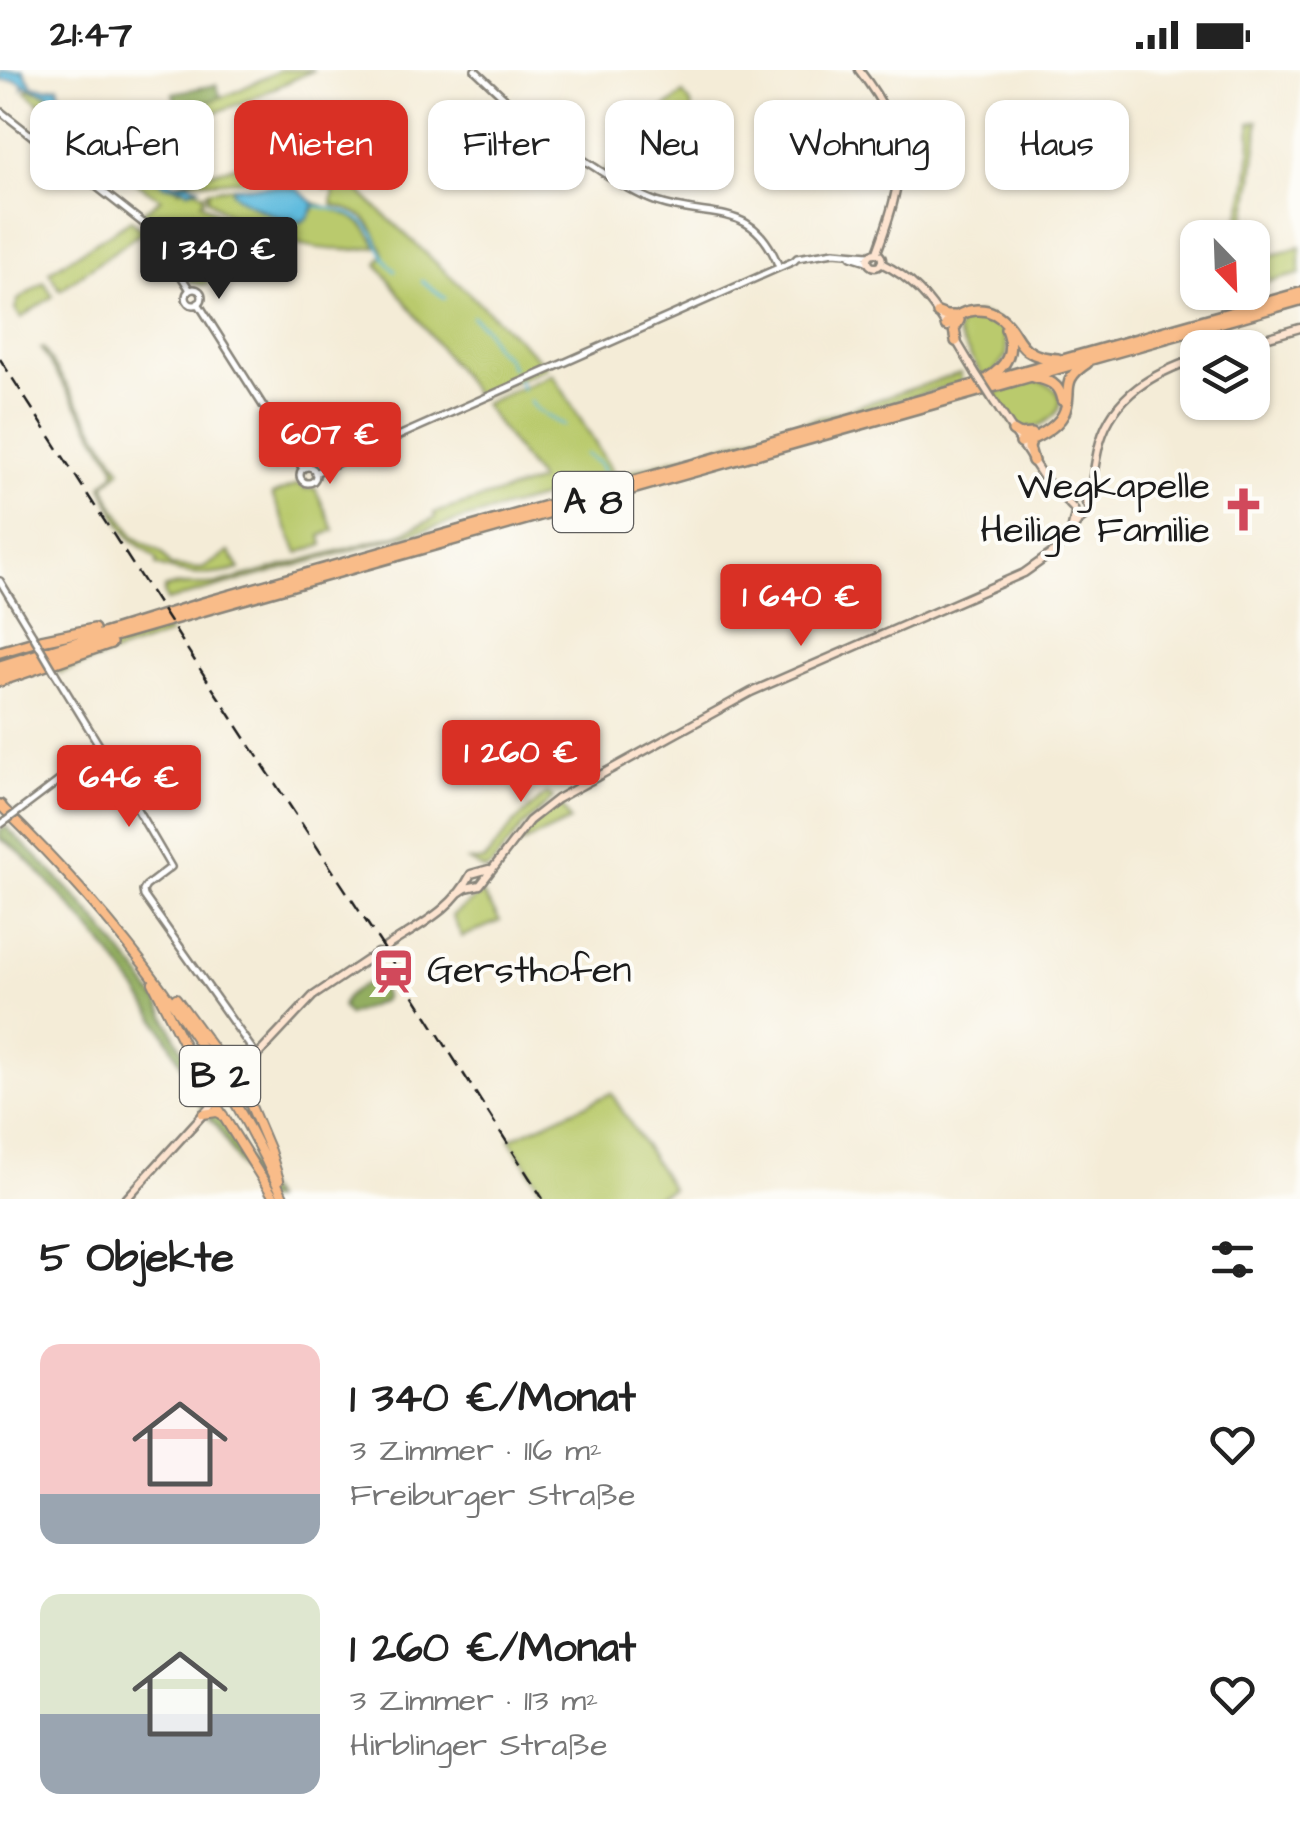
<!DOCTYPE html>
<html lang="de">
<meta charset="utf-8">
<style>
body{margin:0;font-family:"Architects Daughter",sans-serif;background:#f2f2f2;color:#222;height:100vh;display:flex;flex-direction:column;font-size:38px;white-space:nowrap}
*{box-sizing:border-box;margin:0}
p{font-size:32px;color:#767676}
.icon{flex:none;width:55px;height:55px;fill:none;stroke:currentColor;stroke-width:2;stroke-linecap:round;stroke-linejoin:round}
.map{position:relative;height:1129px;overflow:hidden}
.side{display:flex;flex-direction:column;background:#fff;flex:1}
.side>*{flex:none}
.guide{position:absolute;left:30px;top:30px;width:1240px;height:90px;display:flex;gap:20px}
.needle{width:65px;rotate:157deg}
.fabs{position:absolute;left:1180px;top:150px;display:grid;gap:20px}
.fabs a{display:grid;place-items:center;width:90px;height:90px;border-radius:20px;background:#fff;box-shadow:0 2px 8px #0004;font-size:50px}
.price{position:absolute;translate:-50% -85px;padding:0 22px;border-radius:10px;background:#d93025;color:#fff;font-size:32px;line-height:65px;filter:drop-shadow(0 2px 5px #0008)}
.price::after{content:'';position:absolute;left:50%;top:60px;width:30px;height:22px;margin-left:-15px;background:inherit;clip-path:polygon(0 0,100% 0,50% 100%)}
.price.on{background:#222;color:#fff}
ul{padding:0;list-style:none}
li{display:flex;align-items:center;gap:30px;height:250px;padding:0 40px}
li span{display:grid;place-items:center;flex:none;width:280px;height:200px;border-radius:20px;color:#555}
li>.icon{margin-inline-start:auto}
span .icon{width:120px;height:120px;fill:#fffc;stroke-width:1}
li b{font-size:42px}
h2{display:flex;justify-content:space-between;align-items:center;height:120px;padding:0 40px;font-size:42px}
.pill{padding:0 35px;border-radius:20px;background:#fff;box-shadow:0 2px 8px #0004;font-size:35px;line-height:90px}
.pill.on{background:#d93025;color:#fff}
.status{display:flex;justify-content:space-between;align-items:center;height:70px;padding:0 50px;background:#fff;direction:ltr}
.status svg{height:28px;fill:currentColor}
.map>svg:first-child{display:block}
</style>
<div class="status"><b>21:47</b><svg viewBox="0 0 49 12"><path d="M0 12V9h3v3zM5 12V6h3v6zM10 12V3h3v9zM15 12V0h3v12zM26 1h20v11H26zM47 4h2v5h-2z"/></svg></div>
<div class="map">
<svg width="1300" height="1129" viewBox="0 0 1300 1129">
<rect width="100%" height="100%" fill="#fdfcf7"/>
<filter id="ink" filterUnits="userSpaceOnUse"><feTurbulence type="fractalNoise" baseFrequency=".01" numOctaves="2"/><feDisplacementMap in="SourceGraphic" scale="20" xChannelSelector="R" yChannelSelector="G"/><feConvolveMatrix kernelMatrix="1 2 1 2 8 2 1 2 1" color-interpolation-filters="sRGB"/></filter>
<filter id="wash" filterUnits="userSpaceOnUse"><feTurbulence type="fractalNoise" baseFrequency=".0048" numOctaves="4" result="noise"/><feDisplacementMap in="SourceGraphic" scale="40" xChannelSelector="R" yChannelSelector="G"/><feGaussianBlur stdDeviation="2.25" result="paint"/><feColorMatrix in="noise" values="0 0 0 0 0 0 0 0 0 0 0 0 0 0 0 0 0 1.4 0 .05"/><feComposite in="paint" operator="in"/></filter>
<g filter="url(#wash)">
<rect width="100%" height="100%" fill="#f4ecd7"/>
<!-- green -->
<path fill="#baca6d" stroke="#6b7344" stroke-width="2.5" d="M280,0H314L249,30L209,45L204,33L233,23Z
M28,19L49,24L69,41L108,62L127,86L165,115H174L179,120L184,117L188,121L196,119L203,124L204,129L201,132L235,156L287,178L281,212L228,202L218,205L203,215L191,212L164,169L140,144L161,129L130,108L26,22Z
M683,24L691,34L693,54L675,68L626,115L604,101C626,71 654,45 683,24Z
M1258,51C1257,91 1251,129 1241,167H1234C1245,130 1253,93 1250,53Z
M351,60L375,96L347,110L546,295V298L477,327L377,194L384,184C370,152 369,144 332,135L334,119L323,118L336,116L339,111L272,108L211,112L192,110L178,112L274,85Z
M233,117L232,122L304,150L314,139V133C344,143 364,146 377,177C322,188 247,166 207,128L209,124L205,123L210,120Z
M131,150L143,161L60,220L49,202Z
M1300,177V204L1260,214L1270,211L1263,188Z
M44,212L53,226L21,248L15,239L18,230Z
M977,244C1004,249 1005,260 1007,285L994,302L983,307L957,264L960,250Z
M43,278L121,400L104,415L112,433L134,467L162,483L170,496L202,499L229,482L240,499C210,508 185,506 156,495L157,491C151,481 140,478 131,469C118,454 109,433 102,415L115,404V396L41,279Z
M960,303L962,312L618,411L551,425L167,531L164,523L165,518C180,512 200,517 217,514L400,464L435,448L434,443L540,411L483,334L553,304L615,406L843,341Z
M1036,310C1041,312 1047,313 1052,317C1077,337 1038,363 1017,360L994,323Z
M298,414L305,419L315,418L334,460L321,466L323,475L298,483L272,425Z
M166,559L169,564L60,603L55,595L131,568Z
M546,724L551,725L553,728L522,757L491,796L485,800L469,791H484L514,753Z
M560,733L570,751L516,776L537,751Z
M482,823L500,851L462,867L452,846Z
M611,1023L672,1119L650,1129H547L510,1069Z"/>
<!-- forest -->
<path fill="#93ae60" stroke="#58653e" stroke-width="2.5" d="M216,15L221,27L205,33L209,45L181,54L173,23Z
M5,756C35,785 65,813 93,846C106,861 117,878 131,893C142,905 147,920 158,931L191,999L199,1011V1017L206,1031L202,1040C169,958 113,880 51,815C36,799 19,778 0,769V760Z
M373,910L378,913L385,927L382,931L348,945L342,937C346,921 360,918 373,910Z
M215,1043L219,1045L272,1129H259L217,1056L208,1048Z"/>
<!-- water -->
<path fill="#60bcde" stroke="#3e6c7d" stroke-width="2.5" d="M23,0L32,15L46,18L58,16C59,34 82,43 98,49L87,43L86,39L116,35L127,64L120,68L149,100L174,113H189L199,117L188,121L183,117L165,115L139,98L108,62L69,41L48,24L25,15L23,18V14L15,10L0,11V1Z
M274,116L297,119L314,133C313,141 310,149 300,152C288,155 241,131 232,122L233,117Z"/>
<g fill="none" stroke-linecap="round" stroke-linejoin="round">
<!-- stream -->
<path stroke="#60bcde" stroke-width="2.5" d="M315,136C335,138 363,144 374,165C381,180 382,188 395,201
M422,211L445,228
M472,246L485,258L494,276L506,287L512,298
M518,309L522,319
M530,331L536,339L564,356
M585,384L600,394L607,409"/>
</g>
</g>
<g filter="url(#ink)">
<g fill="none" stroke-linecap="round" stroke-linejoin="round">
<defs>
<path id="tertiary" d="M475,0C494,18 513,36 532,53C552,70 574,84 596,98C616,111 635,124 657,132C714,151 753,130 779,197
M0,41L143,153L160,173L190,220
M851,186L867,191
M186 227a8 8 0 1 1 16 0a8 8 0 1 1-16 0Z
M198,233L303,399
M300 405a8 8 0 1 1 16 0a8 8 0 1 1-16 0Z
M315,403L794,191L797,188L834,182L869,185
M0,511L32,564
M55,603L99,675
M104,683L171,797L146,816L143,821L144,826L257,986
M19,741L97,682"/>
<path id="secondary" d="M859,0C912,68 905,106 877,182
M868 190a7 7 0 1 1 14 0a7 7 0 1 1-14 0Z
M881,193C912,208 929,228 947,257
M954,267L975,302
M1230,278L1300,258
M993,330L1044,408L1074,439L1075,444L1072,457
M457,824L466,818L480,815L529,751L557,729L751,622L1024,503L1055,481L1078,452L1088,444L1089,439L1086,433C1094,413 1094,392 1100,372C1114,324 1154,303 1198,288
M386,877C419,855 452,841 471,804L489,799
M240,1004L313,926L377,883
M126,1129L217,1029"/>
<path id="trunk" d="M0,735C122,854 214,974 284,1129
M153,913L207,1020L275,1129
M176,928L245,1022L270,1081L279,1110
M242,1002L244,1018
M203,1044L217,1042L223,1045"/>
<path id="motorway" d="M938,243L946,246H954
M946,255C964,237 990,233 1008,255C1015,263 1018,273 1027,280C1037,287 1046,288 1058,289
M956,271L954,259L959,250
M1034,307C1049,310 1059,314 1062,330
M988,308C1007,296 1015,282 1006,259
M1013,361L1020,365L1032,364
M1031,370L1029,378L1033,391
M1021,373C1035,369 1056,358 1063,345C1075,323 1057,312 1087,293
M0,582L41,570L94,559
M0,596L203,533L1300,223
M0,604L90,573L240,530L1300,230
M0,611L111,573
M0,735L1,736"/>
</defs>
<!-- tertiary casing -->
<use href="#tertiary" stroke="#88847a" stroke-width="10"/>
<!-- secondary casing -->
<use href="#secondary" stroke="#88847a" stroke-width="11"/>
<!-- trunk casing -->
<use href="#trunk" stroke="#88847a" stroke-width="12"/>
<!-- motorway casing -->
<use href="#motorway" stroke="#88847a" stroke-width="14"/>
<!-- tertiary -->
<use href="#tertiary" stroke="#fff" stroke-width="5"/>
<!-- secondary -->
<use href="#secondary" stroke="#fde4d0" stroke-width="6"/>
<!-- trunk -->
<use href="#trunk" stroke="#f9bc89" stroke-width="8"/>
<!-- motorway -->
<use href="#motorway" stroke="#f9bc89" stroke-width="9"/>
<!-- rail -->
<path stroke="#1c1c1c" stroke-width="2.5" stroke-dasharray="15 8" stroke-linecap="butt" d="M0,289L213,619L381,874L543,1129"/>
<defs>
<path id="tertiary-bridge" d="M32,564L55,603
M0,755L19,741"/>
<path id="secondary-bridge" d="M975,302L993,330
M218,1028L233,1012"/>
</defs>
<!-- tertiary-bridge casing -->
<use href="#tertiary-bridge" stroke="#88847a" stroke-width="10" stroke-linecap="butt"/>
<!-- secondary-bridge casing -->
<use href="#secondary-bridge" stroke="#88847a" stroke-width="11" stroke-linecap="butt"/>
<!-- tertiary-bridge -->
<use href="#tertiary-bridge" stroke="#fff" stroke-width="5"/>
<!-- secondary-bridge -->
<use href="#secondary-bridge" stroke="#fde4d0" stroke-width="6"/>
</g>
</g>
<!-- icons -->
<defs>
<symbol id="church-bare" viewBox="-9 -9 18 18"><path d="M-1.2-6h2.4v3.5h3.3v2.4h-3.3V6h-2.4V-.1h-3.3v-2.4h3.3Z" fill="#d1495b" stroke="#fdfcf7" stroke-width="2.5" paint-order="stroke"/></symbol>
<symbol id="station-bare" viewBox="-9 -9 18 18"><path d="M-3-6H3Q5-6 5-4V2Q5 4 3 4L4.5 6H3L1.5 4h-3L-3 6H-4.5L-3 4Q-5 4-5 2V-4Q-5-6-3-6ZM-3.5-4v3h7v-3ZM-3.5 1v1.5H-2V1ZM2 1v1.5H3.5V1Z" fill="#d1495b" stroke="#fdfcf7" stroke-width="2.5" paint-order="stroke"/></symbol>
</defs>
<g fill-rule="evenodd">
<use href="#church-bare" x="1212" y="408" width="63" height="63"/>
<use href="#station-bare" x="362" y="870" width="63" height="63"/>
</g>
<g text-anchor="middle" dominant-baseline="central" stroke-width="8" stroke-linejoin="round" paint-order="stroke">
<!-- shield labels -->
<g fill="#fdfcf7" stroke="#605f5e" stroke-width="2.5">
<rect x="553" y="402" width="80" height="60" rx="8"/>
<rect x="180" y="976" width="80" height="60" rx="8"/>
</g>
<g font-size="35" font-weight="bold" fill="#1c1c1c">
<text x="593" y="432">A 8</text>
<text x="220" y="1006">B 2</text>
</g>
<!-- poi labels -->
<g font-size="38" fill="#1c1c1c" stroke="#fdfcf7" text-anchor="end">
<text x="1210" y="417">Wegkapelle<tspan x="1210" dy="44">Heilige Familie</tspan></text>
<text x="427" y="901" text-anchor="start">Gersthofen</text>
</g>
</g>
</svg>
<div class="fabs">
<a><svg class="needle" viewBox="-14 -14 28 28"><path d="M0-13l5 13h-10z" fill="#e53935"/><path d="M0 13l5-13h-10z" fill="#767676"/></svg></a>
<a><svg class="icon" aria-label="layers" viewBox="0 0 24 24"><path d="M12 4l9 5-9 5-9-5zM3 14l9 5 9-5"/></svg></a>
</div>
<b class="price on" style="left:219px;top:232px">1 340 €</b>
<b class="price" style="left:330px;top:417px">607 €</b>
<b class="price" style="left:801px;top:579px">1 640 €</b>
<b class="price" style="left:521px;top:735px">1 260 €</b>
<b class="price" style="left:129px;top:760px">646 €</b>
<div class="guide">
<a class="pill">Kaufen</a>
<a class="pill on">Mieten</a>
<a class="pill">Filter</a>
<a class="pill">Neu</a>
<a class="pill">Wohnung</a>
<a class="pill">Haus</a>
</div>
</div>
<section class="side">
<h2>5 Objekte<svg class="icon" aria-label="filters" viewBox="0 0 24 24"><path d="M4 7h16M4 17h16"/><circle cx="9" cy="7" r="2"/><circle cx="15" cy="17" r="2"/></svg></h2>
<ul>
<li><span style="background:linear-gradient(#f6c9c9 75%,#9aa5b1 0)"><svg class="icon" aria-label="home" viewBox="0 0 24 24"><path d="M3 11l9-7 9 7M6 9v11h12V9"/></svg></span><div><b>1 340 €/Monat</b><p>3 Zimmer · 116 m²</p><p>Freiburger Straße</p></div><svg class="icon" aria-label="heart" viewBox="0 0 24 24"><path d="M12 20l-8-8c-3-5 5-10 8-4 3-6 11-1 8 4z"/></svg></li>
<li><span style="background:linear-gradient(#dfe7d0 60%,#9aa5b1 0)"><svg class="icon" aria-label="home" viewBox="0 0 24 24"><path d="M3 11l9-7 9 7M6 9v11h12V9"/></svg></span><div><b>1 260 €/Monat</b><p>3 Zimmer · 113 m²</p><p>Hirblinger Straße</p></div><svg class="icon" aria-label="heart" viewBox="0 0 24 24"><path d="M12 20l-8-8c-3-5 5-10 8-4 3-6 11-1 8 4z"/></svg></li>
</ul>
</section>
